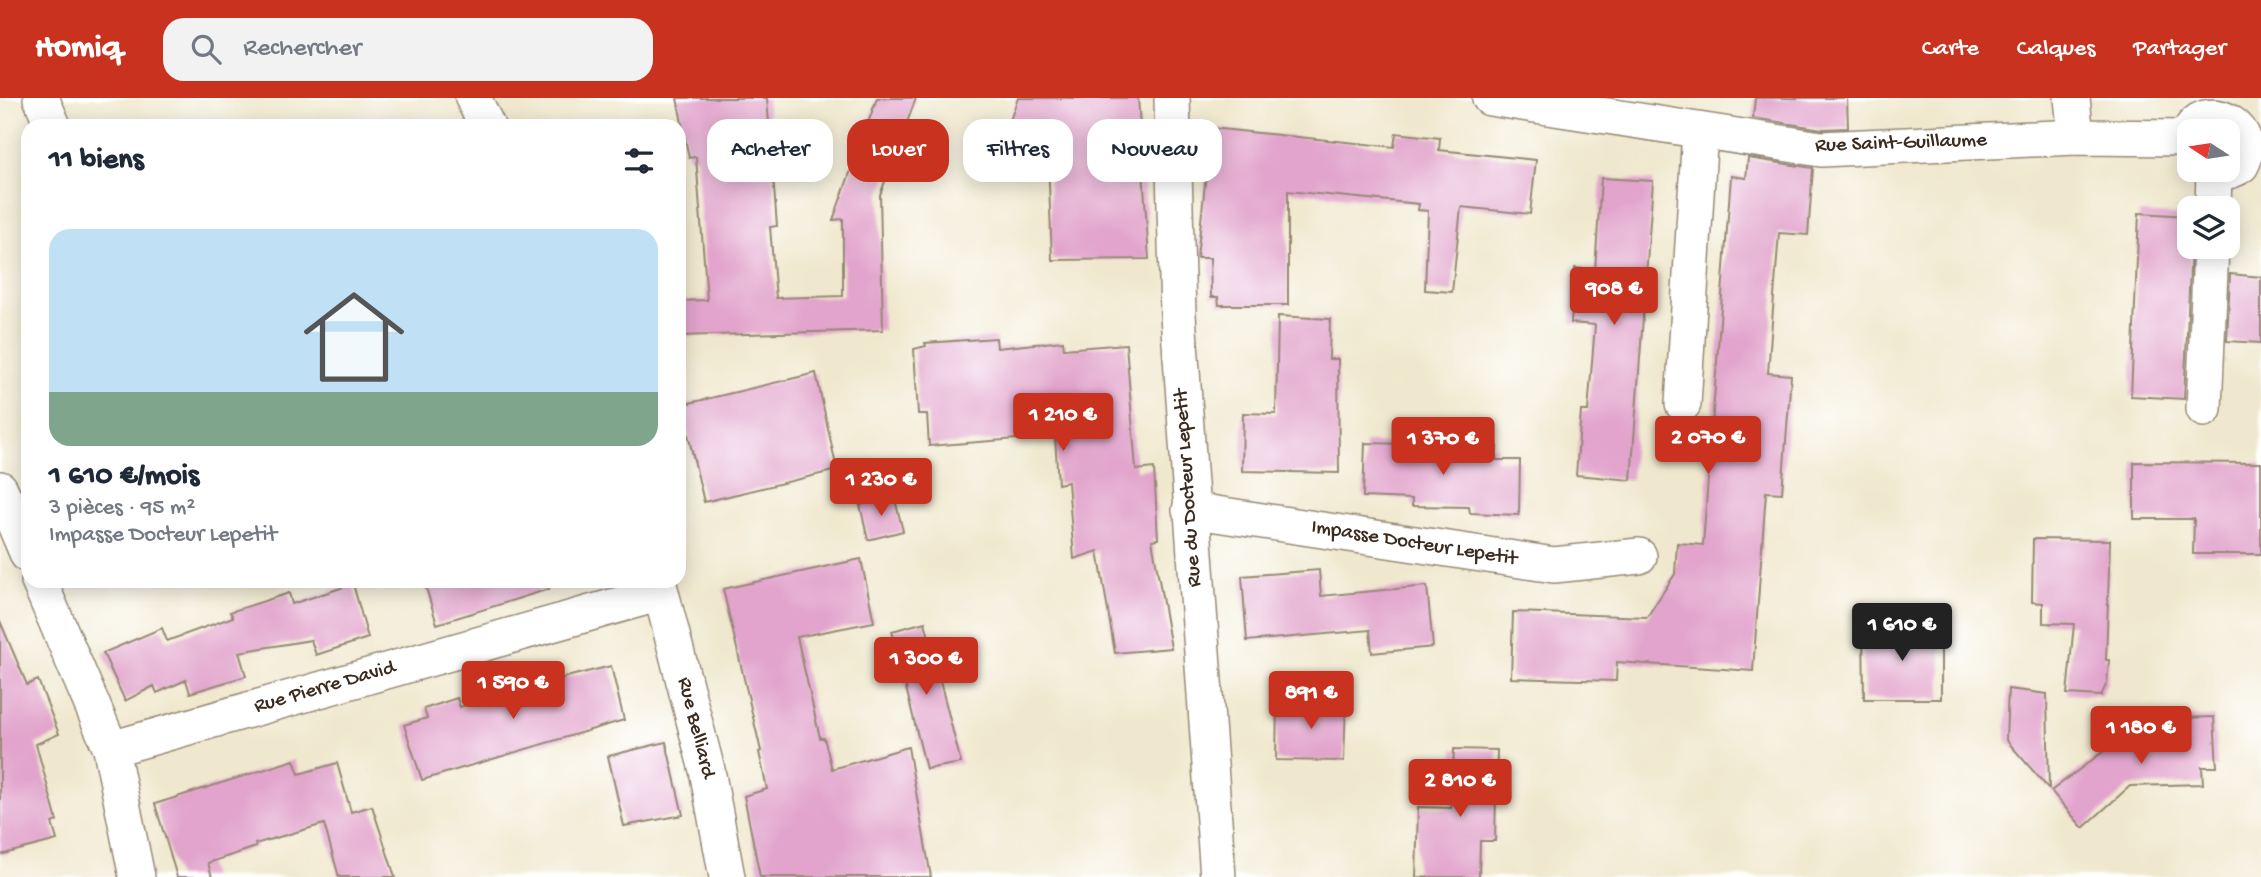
<!DOCTYPE html>
<html lang="fr">
<meta charset="utf-8">
<style>
body{margin:0;font-family:"Gochi Hand",sans-serif;background:#f2f2f3;color:#1f2937;height:100vh;display:flex;flex-direction:column;font-size:26px;white-space:nowrap}
*{box-sizing:border-box;margin:0}
p{font-size:23px;color:#747a83}
.icon{flex:none;width:38px;height:38px;fill:none;stroke:currentColor;stroke-width:2;stroke-linecap:round;stroke-linejoin:round}
.map{position:relative;flex:1;overflow:hidden}
.panel{position:absolute;left:21px;top:21px;width:665px;height:469px;display:flex;flex-direction:column;background:#fff;border-radius:21px;box-shadow:0 4px 18px #0003}
.panel>*{flex:none}
.banner{position:absolute;left:707px;top:21px;width:665px;height:63px;display:flex;gap:14px}
.needle{width:46px;rotate:282deg}
.controls{position:absolute;left:2177px;top:21px;display:grid;gap:14px}
.controls a{display:grid;place-items:center;width:63px;height:63px;border-radius:14px;background:#fff;box-shadow:0 4px 18px #0003;font-size:35px}
.price{position:absolute;translate:-50% -60px;padding:0 16px;border-radius:7px;background:#c8321e;color:#fff;font-size:23px;line-height:46px;filter:drop-shadow(0 2px 4px #0008)}
.price::after{content:'';position:absolute;left:50%;top:42px;width:21px;height:16px;margin-left:-10px;background:inherit;clip-path:polygon(0 0,100% 0,50% 100%)}
.price.selected{background:#222;color:#fff}
ul{padding:0;list-style:none}
li{display:grid;align-content:center;gap:14px;height:371px;padding:0 28px}
li+li{border-top:2px solid #e0e1e3}
li span{display:grid;place-items:center;height:217px;border-radius:21px;color:#555}
li>.icon{margin-inline-start:auto}
span .icon{width:126px;height:126px;fill:#fffc;stroke-width:1}
li b{font-size:30px}
h2{display:flex;justify-content:space-between;align-items:center;height:84px;padding:0 28px;font-size:30px}
.pill{padding:0 24px;border-radius:21px;background:#fff;box-shadow:0 4px 18px #0003;font-size:24px;line-height:63px}
.pill.selected{background:#c8321e;color:#fff}
header{display:flex;align-items:center;gap:42px;box-sizing:border-box;height:98px;padding:0 35px;background:#c8321e;color:#fff}
header strong{font-size:33px}
nav{display:flex;gap:38px;margin-inline-start:auto;font-size:24px}
.search{width:490px;height:63px;background:#f2f2f3;display:flex;align-items:center;gap:18px;box-sizing:border-box;padding:0 24px;border-radius:21px;color:#747a83;font-size:26px}
.map>svg:first-child{display:block}
</style>
<header>
<strong>Homiq</strong>
<div class="search"><svg class="icon" aria-label="search" viewBox="0 0 24 24"><circle cx="10" cy="10" r="6"/><path d="M15 15l6 6"/></svg>Rechercher</div>
<nav><a>Carte</a><a>Calques</a><a>Partager</a></nav>
</header>
<div class="map">
<svg width="2261" height="779" viewBox="0 0 2261 779">
<rect width="100%" height="100%" fill="#fff"/>
<filter id="ink" filterUnits="userSpaceOnUse"><feTurbulence type="fractalNoise" baseFrequency=".0143" numOctaves="2"/><feDisplacementMap in="SourceGraphic" scale="14" xChannelSelector="R" yChannelSelector="G"/><feConvolveMatrix kernelMatrix="1 2 1 2 8 2 1 2 1" color-interpolation-filters="sRGB"/></filter>
<filter id="wash" filterUnits="userSpaceOnUse"><feTurbulence type="fractalNoise" baseFrequency=".00686" numOctaves="4" result="noise"/><feDisplacementMap in="SourceGraphic" scale="28" xChannelSelector="R" yChannelSelector="G"/><feGaussianBlur stdDeviation="1.57" result="paint"/><feColorMatrix in="noise" values="0 0 0 0 0 0 0 0 0 0 0 0 0 0 0 0 0 1.4 0 .05"/><feComposite in="paint" operator="in"/></filter>
<g filter="url(#wash)">
<rect width="100%" height="100%" fill="#f0e8ce"/>
<g id="blocks">
<!-- building -->
<path fill="#e2a4cc" d="M677,0H767L777,128L770,129L776,200L843,198V121L833,122L877,0H916L880,97L883,232L679,238V203L707,202L696,59L689,60Z
M1018,0H1138L1149,161L1052,162L1048,60L1002,45Z
M1755,0H1847L1848,30L1822,31L1753,20Z
M1211,30L1394,49L1396,35L1440,40L1439,52L1536,62L1530,116L1461,109L1452,194L1425,192L1428,113L1418,112L1419,106L1288,93V207H1219L1218,199H1211L1210,160H1197Z
M1748,60L1813,70L1808,137L1779,135L1768,275L1791,277L1782,395L1766,394L1753,573L1617,564L1616,583L1511,580L1513,514L1647,519L1675,476L1677,445L1703,447L1731,78L1746,80Z
M1601,80L1653,83L1631,382L1576,377L1581,313H1588L1595,227L1571,225L1575,170L1595,172Z
M2139,115L2189,118L2191,149L2184,301L2131,298Z
M2230,176L2261,179V245L2227,243Z
M1278,218L1330,221L1329,261H1338L1339,375L1242,373L1243,315L1276,316Z
M996,240L997,250L1063,243L1064,251L1126,246L1136,372L1154,370L1158,441L1152,442L1171,550L1115,555L1098,453L1074,461L1068,384L1058,386L1055,338L929,348L927,316H918L914,251L926,248L925,245Z
M816,275L837,372L704,404L681,307Z
M1365,345L1497,348L1496,362H1520L1519,417L1470,415L1469,409L1412,408V401L1363,399Z
M2134,364L2261,365V456H2193L2194,421H2134Z
M894,398L903,433L868,442L860,407Z
M2033,441L2110,442L2106,562H2109L2107,585L2101,598L2067,596L2074,526L2043,525V505L2032,504Z
M861,461L874,524L797,539L820,640H824L832,671L908,649L931,779H760L744,698L767,691L759,654L761,653L723,491Z
M1319,472L1321,498L1427,488L1433,549L1372,555L1370,532L1247,543L1242,478Z
M424,483H548L549,491L437,526Z
M353,486L368,540L316,557L311,542L239,554L246,578L190,595L186,582L157,595L154,588L125,603L103,555L162,530L167,543L233,519L230,514L289,495L292,506Z
M0,523L27,587L38,582L59,636L36,646L57,723L52,725L57,742L0,757Z
M925,524L961,665L926,671L892,533Z
M1916,529H1941V601H1864L1863,530Z
M611,568L624,622L422,682L404,627L427,620L424,611L457,600L460,609L549,581L550,583Z
M2008,591L2047,596L2049,691L2006,642Z
M1277,602L1346,604L1344,663L1276,662Z
M2214,619L2217,669H2202L2203,686L2130,688L2083,730L2051,693L2133,631L2178,630V620Z
M666,644L683,717L624,728L608,658Z
M1454,651L1497,652L1495,743H1480L1479,779H1416L1418,709L1451,710Z
M294,662L299,676L337,665L351,714L372,708L395,779H339L324,726L255,746L256,749L208,765L212,779H177L155,706Z"/>
</g>
</g>
<g filter="url(#ink)">
<use href="#blocks" fill-opacity="0" stroke="#968976" stroke-width="2"/>
<g fill="none" stroke-linecap="round" stroke-linejoin="round">
<defs>
<path id="street" d="M41,0L53,28
M473,0L487,28
M1172,0L1178,217L1218,779
M1490,0L1821,51L2076,39L2188,40
M2072,0L2076,39
M2190,33C2208,0 2261,32 2241,67C2232,74 2221,75 2210,72
M2213,110L2214,74
M1683,306L1700,33
M2204,311L2211,149
M0,391L28,457
M1190,412L1554,467L1639,458
M39,483L111,651L137,779
M658,483L707,672L727,779
M111,651L661,495"/>
</defs>
<!-- street casing -->
<use href="#street" stroke="#968976" stroke-width="38"/>
<!-- street -->
<use href="#street" stroke="#fff" stroke-width="35"/>
</g>
</g>
<g text-anchor="middle" dominant-baseline="central" stroke-width="5" stroke-linejoin="round" paint-order="stroke">
<!-- street labels -->
<g font-size="21" fill="#3b2a1e" stroke="#fff">
<text transform="translate(1901 46) rotate(-2)">Rue Saint-Guillaume</text>
<text transform="translate(1189 390) rotate(-94)">Rue du Docteur Lepetit</text>
<text transform="translate(1414 446) rotate(9)">Impasse Docteur Lepetit</text>
<text transform="translate(325 590) rotate(-16)">Rue Pierre David</text>
<text transform="translate(695 630) rotate(76)">Rue Belliard</text>
</g>
</g>
</svg>
<div class="controls">
<a><svg class="needle" viewBox="-14 -14 28 28"><path d="M0-13l5 13h-10z" fill="#e53935"/><path d="M0 13l5-13h-10z" fill="#747a83"/></svg></a>
<a><svg class="icon" aria-label="layers" viewBox="0 0 24 24"><path d="M12 4l9 5-9 5-9-5zM3 14l9 5 9-5"/></svg></a>
</div>
<b class="price" style="left:1614px;top:229px">908 €</b>
<b class="price" style="left:1063px;top:355px">1 210 €</b>
<b class="price" style="left:1708px;top:378px">2 070 €</b>
<b class="price" style="left:1443px;top:379px">1 370 €</b>
<b class="price" style="left:881px;top:420px">1 230 €</b>
<b class="price selected" style="left:1902px;top:565px">1 610 €</b>
<b class="price" style="left:926px;top:599px">1 300 €</b>
<b class="price" style="left:513px;top:623px">1 590 €</b>
<b class="price" style="left:1311px;top:633px">891 €</b>
<b class="price" style="left:2141px;top:668px">1 180 €</b>
<b class="price" style="left:1460px;top:721px">2 810 €</b>
<div class="banner">
<a class="pill">Acheter</a>
<a class="pill selected">Louer</a>
<a class="pill">Filtres</a>
<a class="pill">Nouveau</a>
</div>
<section class="panel">
<h2>11 biens<svg class="icon" aria-label="filters" viewBox="0 0 24 24"><path d="M4 7h16M4 17h16"/><circle cx="9" cy="7" r="2"/><circle cx="15" cy="17" r="2"/></svg></h2>
<ul>
<li><span style="background:linear-gradient(#bfe0f5 75%,#7fa58c 0)"><svg class="icon" aria-label="home" viewBox="0 0 24 24"><path d="M3 11l9-7 9 7M6 9v11h12V9"/></svg></span><div><b>1 610 €/mois</b><p>3 pièces · 95 m²</p><p>Impasse Docteur Lepetit</p></div></li>
</ul>
</section>
</div>
